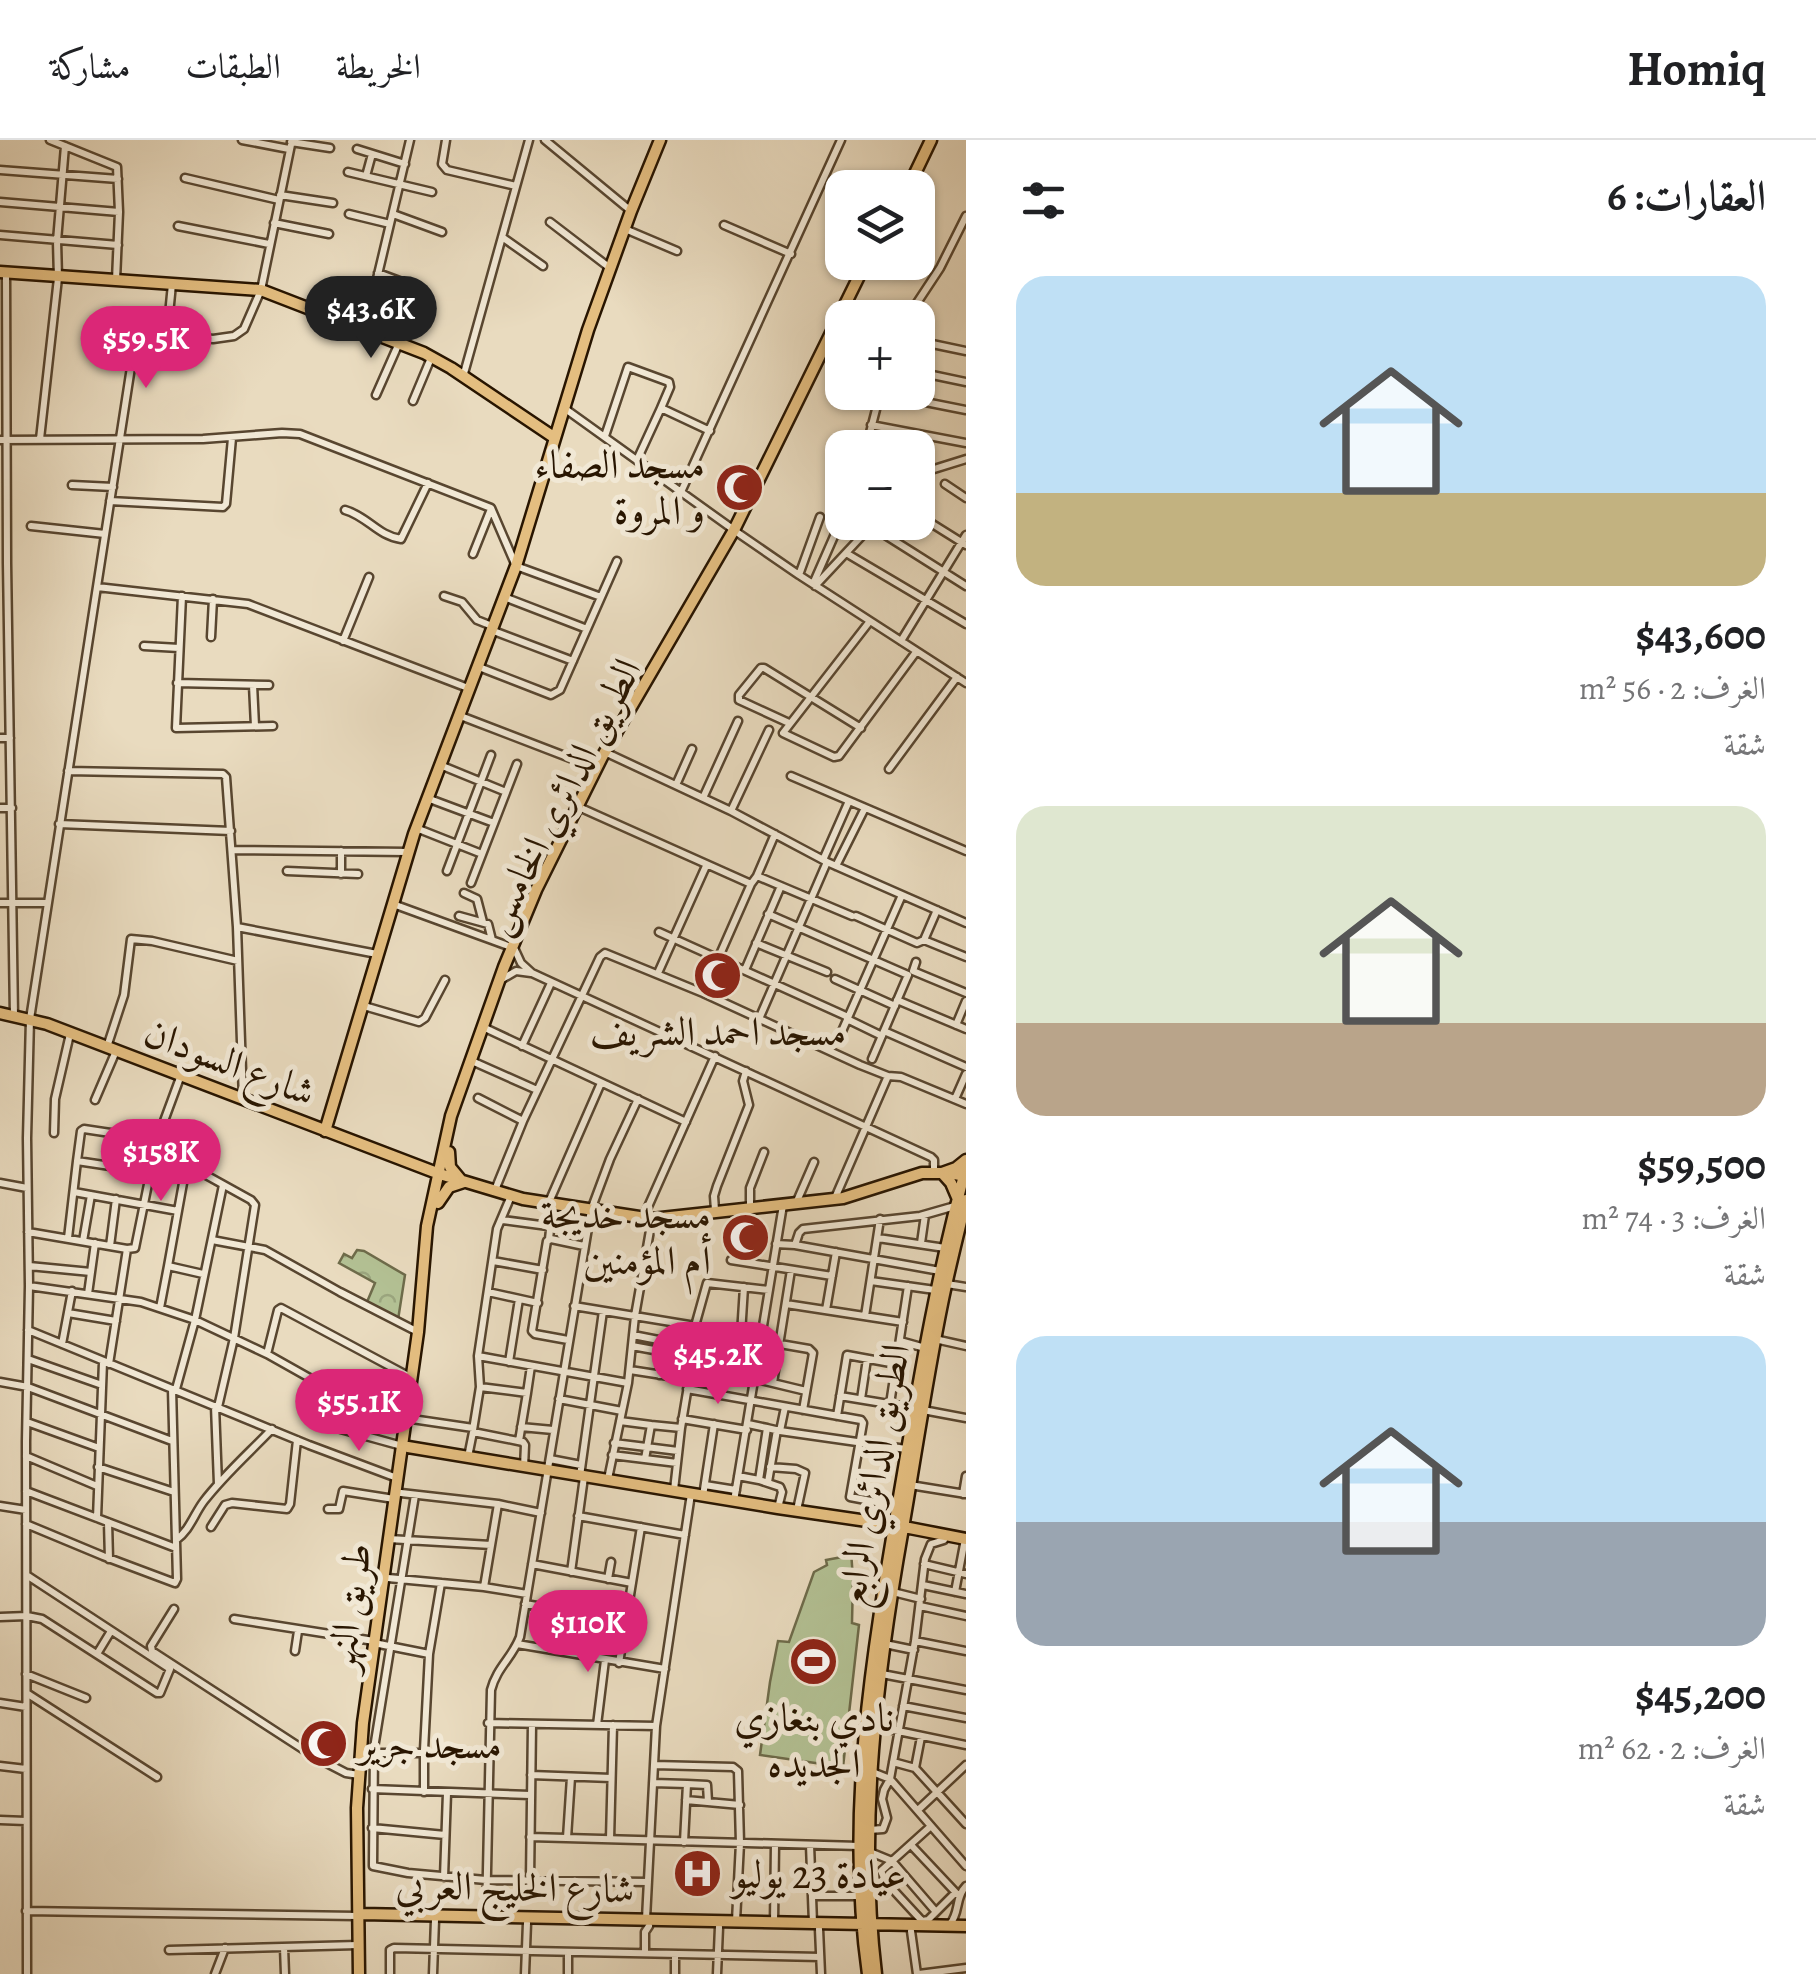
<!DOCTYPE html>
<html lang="ar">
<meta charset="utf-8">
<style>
body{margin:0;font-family:Alegreya,Amiri,serif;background:#f6f6f6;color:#202124;direction:rtl;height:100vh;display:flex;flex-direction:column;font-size:38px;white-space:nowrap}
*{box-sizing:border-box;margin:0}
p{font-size:32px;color:#757577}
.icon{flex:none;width:55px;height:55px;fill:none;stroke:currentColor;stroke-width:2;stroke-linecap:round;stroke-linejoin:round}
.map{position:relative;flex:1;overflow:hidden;direction:ltr}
.details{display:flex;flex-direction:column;background:#fff;width:850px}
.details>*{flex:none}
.fabs{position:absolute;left:825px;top:30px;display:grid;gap:20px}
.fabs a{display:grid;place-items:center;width:110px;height:110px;border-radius:20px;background:#fff;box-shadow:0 2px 8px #0004;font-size:50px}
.price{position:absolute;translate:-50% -85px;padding:0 22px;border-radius:35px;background:#db2777;color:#fff;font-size:32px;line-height:65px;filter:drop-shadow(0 2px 5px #0008)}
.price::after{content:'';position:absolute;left:50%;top:60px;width:30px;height:22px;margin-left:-15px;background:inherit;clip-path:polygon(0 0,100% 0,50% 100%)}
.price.on{background:#222;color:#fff}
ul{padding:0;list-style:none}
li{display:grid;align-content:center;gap:20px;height:530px;padding:0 50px}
li span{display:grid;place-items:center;height:310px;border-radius:30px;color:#555}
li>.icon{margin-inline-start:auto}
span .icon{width:180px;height:180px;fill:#fffc;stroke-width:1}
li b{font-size:42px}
h2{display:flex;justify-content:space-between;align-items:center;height:120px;padding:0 50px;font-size:42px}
header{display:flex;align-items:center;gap:60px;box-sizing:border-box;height:140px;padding:0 50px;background:#fff;border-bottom:2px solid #e0e0e0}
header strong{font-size:48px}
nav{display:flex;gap:55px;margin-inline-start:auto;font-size:35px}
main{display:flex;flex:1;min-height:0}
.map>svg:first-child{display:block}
</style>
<header>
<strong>Homiq</strong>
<nav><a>الخريطة</a><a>الطبقات</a><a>مشاركة</a></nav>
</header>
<main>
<section class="details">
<h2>العقارات: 6<svg class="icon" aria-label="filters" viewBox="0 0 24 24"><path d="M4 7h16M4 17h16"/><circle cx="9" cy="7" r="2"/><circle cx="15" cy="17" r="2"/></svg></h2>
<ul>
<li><span style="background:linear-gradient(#bfe0f5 70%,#c2b280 0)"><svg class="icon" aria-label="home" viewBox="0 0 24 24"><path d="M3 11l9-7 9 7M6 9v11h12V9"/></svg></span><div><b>$43,600</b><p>الغرف: 2 · 56 m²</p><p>شقة</p></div></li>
<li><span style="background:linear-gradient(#dfe7d0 70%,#b9a48a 0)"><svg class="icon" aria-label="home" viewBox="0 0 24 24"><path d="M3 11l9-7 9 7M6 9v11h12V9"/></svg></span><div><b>$59,500</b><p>الغرف: 3 · 74 m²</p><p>شقة</p></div></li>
<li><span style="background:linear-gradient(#bfe0f5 60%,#9aa5b1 0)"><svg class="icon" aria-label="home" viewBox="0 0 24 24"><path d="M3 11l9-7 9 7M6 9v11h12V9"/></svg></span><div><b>$45,200</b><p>الغرف: 2 · 62 m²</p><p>شقة</p></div></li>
</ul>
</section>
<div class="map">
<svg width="966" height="1834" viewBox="0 0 966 1834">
<defs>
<pattern id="park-crowns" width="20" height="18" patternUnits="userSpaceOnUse" patternTransform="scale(2.5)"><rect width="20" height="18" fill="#b3c194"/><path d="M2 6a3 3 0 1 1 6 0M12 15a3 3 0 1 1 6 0" fill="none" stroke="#9aa57e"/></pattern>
</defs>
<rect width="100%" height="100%" fill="#e9dbbf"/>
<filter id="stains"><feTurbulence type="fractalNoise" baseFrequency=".002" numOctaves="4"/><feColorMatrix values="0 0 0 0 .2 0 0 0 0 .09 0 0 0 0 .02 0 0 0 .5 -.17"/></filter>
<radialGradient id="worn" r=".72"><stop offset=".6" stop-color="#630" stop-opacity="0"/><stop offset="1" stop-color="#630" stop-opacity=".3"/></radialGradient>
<!-- park -->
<path fill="url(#park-crowns)" stroke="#6e6b4a" stroke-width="2.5" d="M357,1110L364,1111L405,1135L398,1180L367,1162L375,1143L339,1123L344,1114L352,1118Z"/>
<!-- pitch -->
<path fill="#b3c194" stroke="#6e6b4a" stroke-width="2.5" d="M851,1411L853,1439L852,1483L859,1485L843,1627L760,1615L770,1542L778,1501L789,1502L814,1432L827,1425L826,1420L842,1417Z"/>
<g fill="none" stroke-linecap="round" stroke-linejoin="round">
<defs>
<path id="minor" d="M50,0L117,27L119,72L116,140
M242,0L289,9
M446,0L442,24L447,30L516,46
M545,0L631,71
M291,2L330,8
M357,9L405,24
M0,30L118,39
M348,32L432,52
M366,36L372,14
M185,38L279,60
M280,55L333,63
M0,62L119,72
M349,74L390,84
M393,74L442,92
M550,82L610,128
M274,83L329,94
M724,85L791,114
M178,86L269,104
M625,89L677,111
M0,95L118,105
M502,97L543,126
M6,133L7,423L14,876
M378,133L418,148
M907,178L940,128L966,76
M365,189L410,0
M167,195L172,144
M918,201L966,211
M918,232L966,242
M463,237L529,0
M880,253L966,270
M376,255L399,203
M413,261L431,218
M564,268L734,390
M871,285L966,303
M605,296L628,227L669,242L670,247L661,268
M40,299L58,138L57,101L65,6
M0,300L203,299L282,293L300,294L491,368L516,426L601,457
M866,308L880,254
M637,320L661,268L710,291
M918,334L966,319
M945,344L966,358
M72,345L113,347
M681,352L841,0
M110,361L223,367L226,364L232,298
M345,370C367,376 378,396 401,399L428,343
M918,375L966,405
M31,386L105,394
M871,386L966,446
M738,393L799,435L966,543
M846,413L966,484
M473,414L491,369
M799,435L820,377
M813,444L842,378
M815,446L872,385
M97,447L248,464L468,548
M182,456L176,588L273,586
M444,456L462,462L477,480L492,486
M504,457L587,489
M870,481L783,593L834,617L839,616L916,512
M491,490L573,521
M211,497L213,459
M343,501L369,437
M901,501L966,395
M144,506L179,508
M479,527L551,555L560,550L617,421
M177,543L269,545
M253,545L255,586
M458,575L596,628
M789,583L739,560V555L761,528H764L861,588
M0,598H10
M609,614L731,671L827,722L966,783
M440,625L506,652
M889,629L957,537
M68,631L223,634L226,637L237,787L243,959
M791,636L966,711
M676,645L692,609
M427,658L494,683
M703,658L738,581
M0,668H12
M581,668L751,744
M731,671L769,590
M59,684L231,691
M416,688L482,714
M232,710L408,712
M823,720L849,661
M836,726L865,668
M287,731L358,734
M447,731L491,615
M341,734V711
M757,736L852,776
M471,743L517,624
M464,753L477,759L483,782
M0,763H48
M393,764L511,807
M768,774L908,835L872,919
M459,776L488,784L492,800
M856,776L917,803L924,800L966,817
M237,787L377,814
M659,792L848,877
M924,800L937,770
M756,803L827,832
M515,810L521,823L532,833L931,1017L934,1020V1033
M916,822L913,831L966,853
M745,830L781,746
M658,833L706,726
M504,838L516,831L531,833
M835,839L895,866
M703,853L751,744L757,736L775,694
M897,860L966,889
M364,866L419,882L425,878L445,840
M759,879L827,722
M847,879L882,896
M956,885L966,861
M485,888L686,982
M884,891L966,927
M839,898L902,755
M522,906L551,843
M107,907L124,855L131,799L152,801L238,821
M474,922L537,950
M478,958L523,981
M955,959L966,934
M95,960L116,911
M54,993L55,959L70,894
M77,1021L81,991L84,989L157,1000
M186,1024L251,1060L255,1065L234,1198L218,1267
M0,1043L27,1048
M495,1050L523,981L600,817L605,813L703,853L860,925L888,936L901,937L966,964
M74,1052L178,1071
M511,1056L497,1089L478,1216L480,1247L527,1253L519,1301
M835,1058L888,936
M797,1061L814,1022
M549,1062L601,943
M750,1067V1048L764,1012
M715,1070L714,1056L717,1046L749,965L743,941L746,931
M643,1078L715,916
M503,1080L548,1086L550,1090L549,1099
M28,1092L127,1109L135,1108L157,1000L181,935
M68,1098L77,1021L150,1032
M878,1098L945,1108
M212,1100L265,1110L340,1152L418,1192
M83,1101L91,1055
M921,1103L925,1075
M776,1104L795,1105L940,1131
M795,1105L799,1093L803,1089L920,1076L955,1066
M110,1106L116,1059
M731,1120L832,1136
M493,1121L543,1130
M29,1126L91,1132
M168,1126L189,1010
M871,1141L935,1150
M947,1144L966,1147
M29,1146L141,1162L195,1180L267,1214L331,1250L405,1281
M488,1152L538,1163
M88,1154L95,1103
M786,1164L903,1182
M574,1166L762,1197
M160,1168L168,1126L203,1134
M826,1170L836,1112
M68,1173L116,1181
M865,1176L880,1079
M695,1186L707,1143L769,1150
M28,1190L309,1305L397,1338
M633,1195L689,1206L694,1210L681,1288L651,1285L645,1319
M935,1199L966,1206
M568,1200L535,1194L532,1191L547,1101L551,1099L584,1106
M900,1201L925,1208
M62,1204L72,1151
M780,1204L809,1209L813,1213L803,1270
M632,1206L692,1217
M267,1214L278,1170L281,1168L410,1237
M478,1216L628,1243
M28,1219L102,1245
M736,1221L741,1194L744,1147
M509,1222L519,1159
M109,1224L127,1109
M630,1230L688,1239
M659,1235L664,1212
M756,1239L806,1251
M0,1242L28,1247L172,1301
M773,1243L791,1130
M176,1249L195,1180L223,1045
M687,1249L861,1280L863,1283L850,1357L897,1366
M527,1253L531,1226
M840,1256L913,1268
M559,1259L622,1271
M861,1259L867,1219
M890,1264L908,1146
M215,1266L218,1344
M785,1267L780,1291L906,1309
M923,1270L966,1278
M837,1276L847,1215L896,1224
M412,1279L473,1288
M682,1279L747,1290
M620,1281L651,1285
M27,1282L99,1308
M748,1284L767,1288
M326,1285L402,1306
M521,1287L553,1290
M473,1290L480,1247
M614,1303L678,1311
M612,1315L677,1323
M26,1316L97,1346
M468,1317L473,1292L523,1302L525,1305L524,1327
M550,1319L581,1325
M98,1327L174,1352
M770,1327L796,1329L805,1333L797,1370
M580,1336L603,1171
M738,1336L759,1340L780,1347L782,1352L778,1368
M608,1339L628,1243L635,1176L652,1079
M759,1340L767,1288L780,1291
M768,1342L777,1290
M705,1345L736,1350
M910,1345L966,1354
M674,1350L681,1288
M26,1351L176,1408
M401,1353L498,1364L541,1373
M963,1354L966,1336
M415,1355L374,1608L373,1726L408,1733L486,1740L648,1742
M703,1356L714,1284
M734,1361L783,1065
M0,1366L26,1370
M328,1369H339L343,1351L394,1359
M578,1376L685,1395
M97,1378L103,1222
M108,1382L109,1419
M26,1384L103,1416L175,1443L177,1439L172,1249
M211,1387L225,1365L232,1363L287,1369L290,1364L297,1300
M389,1399L491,1405
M176,1400C190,1390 194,1374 204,1361C224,1335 249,1313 272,1289
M532,1424L632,1443
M924,1424L966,1434
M571,1432L584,1337
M388,1438L484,1447L527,1454
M608,1439L611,1422
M923,1445L966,1454
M484,1447L498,1364
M893,1452L921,1459
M955,1452L965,1399
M525,1464L627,1481
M920,1466L966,1476
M174,1469L151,1506L152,1511L315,1617L346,1633L359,1635
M0,1477L27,1476L42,1479L157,1553H160L170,1529L28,1436
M234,1479L374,1501
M915,1501L966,1511
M379,1504L429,1514
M517,1504L665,1529
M885,1504L914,1510
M295,1511L298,1491
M97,1514L111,1491
M619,1523L641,1387
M26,1534L86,1558
M882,1534L966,1550
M28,1554L157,1637
M0,1563L26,1567
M903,1566L966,1578
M488,1583L656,1586
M597,1585L605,1520
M874,1586L966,1605
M373,1613H424
M893,1622L915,1628L966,1684
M654,1625L733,1627L738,1631L740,1703L736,1781
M0,1626L26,1629
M915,1628L921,1597
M870,1631L890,1639L931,1686
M531,1635L611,1638
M653,1643L687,1644
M372,1649L530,1655
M424,1652V1610L429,1514L441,1443
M686,1660L740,1665
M918,1670L966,1625
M0,1680L26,1681
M372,1688L445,1695
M869,1690L883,1689L887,1678L882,1659L884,1650L890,1639L915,1501L925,1419L931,1404L944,1400L946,1396
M530,1697L859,1706
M567,1698L571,1637
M610,1699L613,1585
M684,1702L687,1644L707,1645L708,1662
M810,1705L813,1783
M911,1705L959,1756
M870,1712L892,1721L936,1772L955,1753
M444,1737L447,1653
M530,1740L532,1584
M812,1756H860
M26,1771L357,1776
M936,1772L928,1780L922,1781L886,1742L881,1731L931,1686L966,1726
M486,1776L491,1550C497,1527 512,1518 520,1497L591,1070L610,1019L638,959
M646,1779L656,1586L691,1354
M774,1782L775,1704
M950,1784C960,1773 955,1757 966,1746
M819,1789L821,1834
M911,1791L917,1834
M284,1807L285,1834
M169,1810L358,1805
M645,1812V1792L649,1786
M27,1834L26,1301L29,1146L27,998L30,879L136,195L142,191L213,199L234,196L244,189L261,150L292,0
M215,1834L225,1808
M390,1834V1810L394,1808L820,1817
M433,1834L435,1780
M525,1834L527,1783
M568,1834V1813
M675,1834V1814
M717,1834L719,1787
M919,1834L966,1828"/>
<path id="major" d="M908,48L931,0
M0,132L261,150L424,213L451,228L555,298
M0,873L47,884L437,1033
M325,991L414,694L516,426L588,190L631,71L660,0
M449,1012L450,1027L460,1039
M443,1035L523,1059L652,1079L843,1058L922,1033H949L966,1036
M957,1057L951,1043L942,1033L956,1028L966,1020
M438,1063L449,1047L464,1042
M408,1307L778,1368L894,1385L966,1399
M362,1774L966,1786
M359,1834L357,1668L363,1583L418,1192L427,1086L451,976L504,827L536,750L602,617L734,390L866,122
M868,1834C845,1673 872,1515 899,1357C918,1246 936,1136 966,1028
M876,1834C858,1685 877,1535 903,1388C916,1313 927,1238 942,1164C949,1129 958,1095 966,1060"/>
</defs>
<!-- minor casing -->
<use href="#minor" stroke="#584630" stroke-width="11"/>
<!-- major casing -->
<use href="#major" stroke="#281500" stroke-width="15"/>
<!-- minor -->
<use href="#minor" stroke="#f1e8d5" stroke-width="6"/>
<!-- major -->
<use href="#major" stroke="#e4be80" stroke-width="10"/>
</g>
<!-- icons -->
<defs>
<symbol id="mosque-disc" viewBox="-11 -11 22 22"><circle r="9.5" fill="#8f2418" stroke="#f1e8d5"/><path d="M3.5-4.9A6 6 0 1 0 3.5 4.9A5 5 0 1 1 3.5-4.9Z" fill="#fff"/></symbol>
<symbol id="stadium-disc" viewBox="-11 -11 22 22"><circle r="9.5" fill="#8f2418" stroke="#f1e8d5"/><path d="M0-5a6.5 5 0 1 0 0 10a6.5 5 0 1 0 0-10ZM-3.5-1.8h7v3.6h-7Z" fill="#fff"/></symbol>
<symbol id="hospital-disc" viewBox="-11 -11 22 22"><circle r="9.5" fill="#8f2418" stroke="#f1e8d5"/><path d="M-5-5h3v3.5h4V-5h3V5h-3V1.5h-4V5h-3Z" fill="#fff"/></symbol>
</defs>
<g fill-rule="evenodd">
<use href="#mosque-disc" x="712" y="320" width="55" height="55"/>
<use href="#mosque-disc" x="690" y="808" width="55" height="55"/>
<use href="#mosque-disc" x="718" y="1070" width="55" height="55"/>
<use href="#stadium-disc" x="786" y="1494" width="55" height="55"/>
<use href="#mosque-disc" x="296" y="1576" width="55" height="55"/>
<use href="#hospital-disc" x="670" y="1706" width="55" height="55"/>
</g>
<g text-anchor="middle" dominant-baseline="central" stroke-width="10" stroke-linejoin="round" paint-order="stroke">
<!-- poi labels -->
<g font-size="40" fill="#281500" stroke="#f1e8d5" text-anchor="end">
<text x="705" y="324">مسجد الصفاء<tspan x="705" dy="46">و المروة</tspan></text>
<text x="718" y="891" text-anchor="middle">مسجد احمد الشريف</text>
<text x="711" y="1074">مسجد خديجة<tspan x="711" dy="46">أم المؤمنين</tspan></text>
<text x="814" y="1577" text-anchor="middle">نادي بنغازي<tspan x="814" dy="46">الجديده</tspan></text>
<text x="358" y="1604" text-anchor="start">مسجد جرير</text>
<text x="732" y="1734" text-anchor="start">عيادة 23 يوليو</text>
</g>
<!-- street labels -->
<g font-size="40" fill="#281500" stroke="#f1e8d5">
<text transform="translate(561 656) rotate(-63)">الطريق الدائري الخامس</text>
<text transform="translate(230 922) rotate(21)">شارع السودان</text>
<text transform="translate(873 1335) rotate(-80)">الطريق الدائري الرابع</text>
<text transform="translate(349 1467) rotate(-82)">طريق النهر</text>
<text transform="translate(515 1747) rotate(1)">شارع الخليج العربي</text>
</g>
</g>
<rect width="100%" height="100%" filter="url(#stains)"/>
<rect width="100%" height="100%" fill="url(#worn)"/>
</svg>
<div class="fabs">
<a><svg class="icon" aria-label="layers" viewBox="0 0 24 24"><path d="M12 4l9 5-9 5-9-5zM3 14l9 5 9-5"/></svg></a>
<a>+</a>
<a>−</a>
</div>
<b class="price on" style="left:371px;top:221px">$43.6K</b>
<b class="price" style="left:146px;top:251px">$59.5K</b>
<b class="price" style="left:161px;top:1064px">$158K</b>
<b class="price" style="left:718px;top:1267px">$45.2K</b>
<b class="price" style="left:359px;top:1314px">$55.1K</b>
<b class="price" style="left:588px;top:1535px">$110K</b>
</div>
</main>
